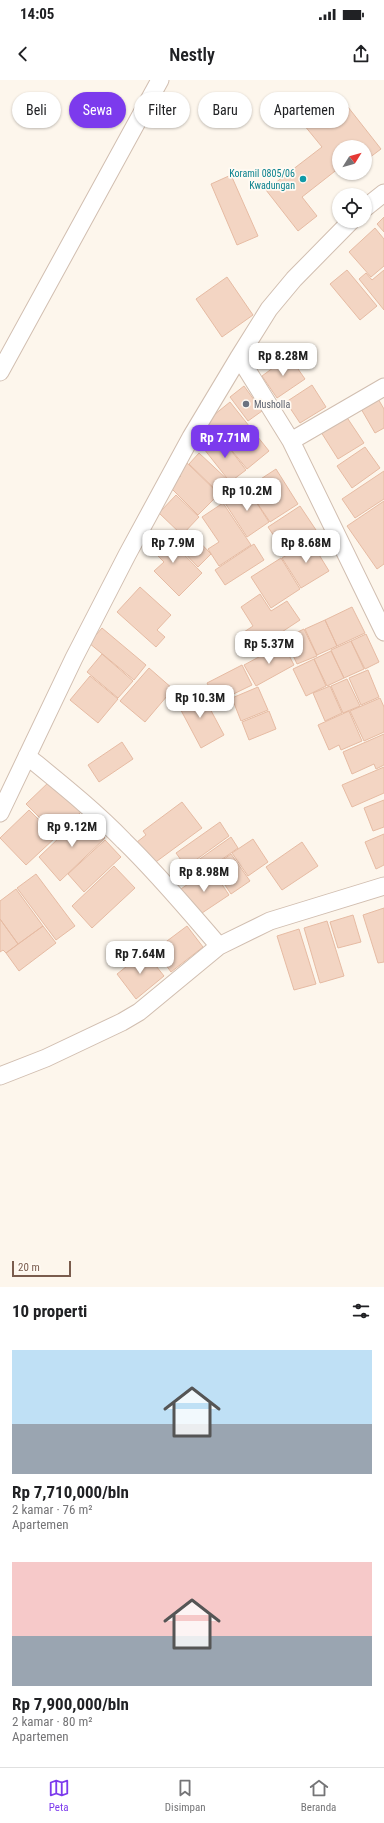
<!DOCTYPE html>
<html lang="id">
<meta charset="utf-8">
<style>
body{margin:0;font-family:"Roboto Condensed",sans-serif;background:#f6f6f6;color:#202124;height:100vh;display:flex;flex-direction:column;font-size:15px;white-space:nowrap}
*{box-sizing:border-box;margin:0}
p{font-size:13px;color:#757577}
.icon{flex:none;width:22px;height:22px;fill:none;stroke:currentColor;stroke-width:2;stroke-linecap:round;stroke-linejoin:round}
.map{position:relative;height:1207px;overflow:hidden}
.panel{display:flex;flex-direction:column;background:#fff;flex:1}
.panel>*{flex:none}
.hud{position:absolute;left:12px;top:12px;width:360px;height:36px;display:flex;gap:8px}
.needle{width:26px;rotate:53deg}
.tools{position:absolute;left:332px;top:60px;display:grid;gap:8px}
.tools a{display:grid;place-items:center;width:40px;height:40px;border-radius:50%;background:#fff;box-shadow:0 1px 3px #0004;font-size:20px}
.scale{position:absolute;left:12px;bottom:10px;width:59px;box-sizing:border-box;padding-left:4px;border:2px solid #7a5c4d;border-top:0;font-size:11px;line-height:14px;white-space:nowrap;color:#7a5c4d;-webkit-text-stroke:3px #fffaf3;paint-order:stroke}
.price{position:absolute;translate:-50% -34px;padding:0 9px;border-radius:8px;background:#fff;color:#222;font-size:13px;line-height:26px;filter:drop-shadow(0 1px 2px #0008)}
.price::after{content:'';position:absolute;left:50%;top:24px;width:12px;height:9px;margin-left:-6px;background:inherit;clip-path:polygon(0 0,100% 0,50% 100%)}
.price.current{background:#7c3aed;color:#fff}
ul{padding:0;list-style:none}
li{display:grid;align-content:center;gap:8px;height:212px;padding:0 12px}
li span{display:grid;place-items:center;height:124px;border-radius:0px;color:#555}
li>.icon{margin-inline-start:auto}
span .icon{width:72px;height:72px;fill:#fffc;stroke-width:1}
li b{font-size:17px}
h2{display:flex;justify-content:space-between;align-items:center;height:48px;padding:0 12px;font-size:17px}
.tag{padding:0 14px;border-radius:18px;background:#fff;box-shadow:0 1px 3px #0004;font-size:14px;line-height:36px}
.tag.current{background:#7c3aed;color:#fff}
.status{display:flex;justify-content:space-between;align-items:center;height:28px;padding:0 20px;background:#fff;direction:ltr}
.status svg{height:11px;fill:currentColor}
header{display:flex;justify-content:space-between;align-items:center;height:52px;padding:0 12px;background:#fff;font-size:18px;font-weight:600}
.dock{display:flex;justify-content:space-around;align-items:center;height:56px;border-top:1px solid #e0e0e0;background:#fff;font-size:11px;color:#757577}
.dock a{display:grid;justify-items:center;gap:2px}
.dock .current{color:#7c3aed}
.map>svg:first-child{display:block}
</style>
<div class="status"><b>14:05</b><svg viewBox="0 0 49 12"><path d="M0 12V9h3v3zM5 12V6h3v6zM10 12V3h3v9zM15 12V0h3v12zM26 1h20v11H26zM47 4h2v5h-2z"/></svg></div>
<header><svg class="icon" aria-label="back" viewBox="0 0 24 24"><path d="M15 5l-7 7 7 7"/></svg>Nestly<svg class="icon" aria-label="share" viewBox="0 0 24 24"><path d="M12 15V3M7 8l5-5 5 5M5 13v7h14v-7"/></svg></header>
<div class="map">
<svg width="384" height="1207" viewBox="0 0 384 1207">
<rect width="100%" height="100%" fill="#fdf6ec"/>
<!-- building -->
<path fill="#f3d5c3" stroke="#e6bba3" d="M348,27L381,69L365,81V67H339V88L302,117L317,136L298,151L266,110L322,67L304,45L315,36L323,46Z
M231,95L258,156L237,165L211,104Z
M384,137V152L377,144Z
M375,148L384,159V186L371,197L349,172Z
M347,190L377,226L360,240L330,204Z
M384,190V230L359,199L366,193L372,200Z
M227,197L253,235L222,257L196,219Z
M289,276L305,299L277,318L262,296Z
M312,305L326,327L300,343L286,322Z
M244,306L262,331L248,341L230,317Z
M377,317L384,329V348L375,353L360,327Z
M230,322L269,371L247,389L219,355L215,357L204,343Z
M346,336L364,363L338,379L321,352Z
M220,356L246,390L230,402L204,369Z
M365,367L380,388L352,408L337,386Z
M199,373L230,402L219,413L189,384Z
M185,381L219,414L198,435L170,407L181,396L175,390Z
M276,389L298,424L270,442L247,408Z
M384,391V419L355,438L342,419Z
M247,408L269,442L247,457L225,423Z
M176,415L199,437L182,455L159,433Z
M384,421V484L377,489L347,446Z
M223,423L251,465L219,486L208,469L219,462L202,437Z
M300,426L318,453L286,474L268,447Z
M160,450L202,493L179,516L154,491L164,482L146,464Z
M189,451L211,474L198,487L176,464Z
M310,460L329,491L301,508L282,478Z
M254,464L264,480L225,505L215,490Z
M281,478L300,509L271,528L251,497Z
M140,507L171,535L157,550L165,557L156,567L117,532Z
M260,514L271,531L287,521L300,540L256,569L244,552L253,546L241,527Z
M352,527L365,553L337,566L325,540Z
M325,540L337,566L317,575L305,549Z
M102,548L146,585L134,600L89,563Z
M304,549L317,576L297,584L285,558Z
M366,554L379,582L365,589L351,561Z
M351,561L364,589L344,598L331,570Z
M283,564L294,585L256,606L244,585Z
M331,571L344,598L327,606L314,579Z
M102,574L133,601L118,618L87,592Z
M314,579L326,606L306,616L293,589Z
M242,585L252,605L217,622L207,603Z
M149,588L173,609L145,642L120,621Z
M368,590L379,617L361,625L349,598Z
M90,596L118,619L98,643L70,620Z
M347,599L360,626L343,633L331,606Z
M330,606L342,633L325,641L313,613Z
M258,607L268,630L241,641L232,618Z
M191,610L200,626L207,623L224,655L201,668L175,619Z
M380,618L384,627V652L364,661L350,631Z
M269,631L276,649L249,660L242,642Z
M349,631L362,661L341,670L339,665L329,670L318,645Z
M384,654V685L376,689L374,684L352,694L343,672Z
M122,662L133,679L99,702L88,685Z
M384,687V713L352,727L342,705Z
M51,700L81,732L57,755L26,724Z
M384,720V747L373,751L364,728Z
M182,722L202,748L153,784L137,762L146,755L143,751Z
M29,730L56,757L26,785L0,758Z
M83,735L105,758L60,801L39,777Z
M220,742L229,756L186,787L176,773Z
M384,754V785L376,789L365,762Z
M231,757L238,768L194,799L187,788Z
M253,759L268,782L248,796L232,773Z
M105,760L121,777L84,812L68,794Z
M302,762L318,786L282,810L266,787Z
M231,774L250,801L231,814L213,787Z
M114,786L135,808L92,848L72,826Z
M211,788L229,815L196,837L178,811Z
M36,794L75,846L56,860L17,808Z
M16,809L43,846L18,864L0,839V821Z
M384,828V882L378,883L363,835Z
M353,835L361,862L338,868L330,842Z
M0,839L18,864L6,873L3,870L0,872Z
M327,841L344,896L320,903L304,848Z
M43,846L56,863L19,891L6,873Z
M187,846L203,867L171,892L155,870Z
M299,849L316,904L294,910L277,856Z
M145,872L164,896L136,919L117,894Z"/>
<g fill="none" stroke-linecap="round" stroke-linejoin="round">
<defs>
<path id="minor" d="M365,128L384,113
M239,277L291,361L384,552
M0,292L160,0
M291,361L384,307
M27,676C60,703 94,730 124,761C158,794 188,830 219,866
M0,733L74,578L127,475L191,357L239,277L269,229L294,199L351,141
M0,996L46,978L122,942L139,932L219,866L270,841L384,806"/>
</defs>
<!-- minor casing -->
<use href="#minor" stroke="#d1beb0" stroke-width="19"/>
<!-- minor -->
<use href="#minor" stroke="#fff" stroke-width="17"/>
</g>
<!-- markers -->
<circle fill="#0f9aa8" stroke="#fffaf3" stroke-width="1.5" cx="303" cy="99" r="4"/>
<circle fill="#6b7280" stroke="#fffaf3" stroke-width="1.5" cx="246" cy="324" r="4"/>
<g text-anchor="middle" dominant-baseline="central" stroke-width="3.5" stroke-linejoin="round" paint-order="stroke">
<!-- culture labels -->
<g font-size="10" fill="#0d838f" stroke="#fffaf3" text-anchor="end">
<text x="295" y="93">Koramil 0805/06<tspan x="295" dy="12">Kwadungan</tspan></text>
</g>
<!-- worship labels -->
<g font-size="10" fill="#5b616d" stroke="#fffaf3" text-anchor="start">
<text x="254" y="324">Musholla</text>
</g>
</g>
</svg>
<div class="tools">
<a><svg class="needle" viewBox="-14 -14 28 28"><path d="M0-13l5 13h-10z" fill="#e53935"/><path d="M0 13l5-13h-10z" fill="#757577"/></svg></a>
<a><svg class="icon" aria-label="locate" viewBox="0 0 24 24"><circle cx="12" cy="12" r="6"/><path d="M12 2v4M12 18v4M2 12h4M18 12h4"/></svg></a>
</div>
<div class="scale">20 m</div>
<b class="price" style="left:283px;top:297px">Rp 8.28M</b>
<b class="price current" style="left:225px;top:379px">Rp 7.71M</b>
<b class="price" style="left:247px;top:432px">Rp 10.2M</b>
<b class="price" style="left:173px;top:484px">Rp 7.9M</b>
<b class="price" style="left:306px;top:484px">Rp 8.68M</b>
<b class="price" style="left:269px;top:585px">Rp 5.37M</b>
<b class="price" style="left:200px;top:639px">Rp 10.3M</b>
<b class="price" style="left:72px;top:768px">Rp 9.12M</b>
<b class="price" style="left:204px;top:813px">Rp 8.98M</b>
<b class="price" style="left:140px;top:895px">Rp 7.64M</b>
<div class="hud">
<a class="tag">Beli</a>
<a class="tag current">Sewa</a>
<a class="tag">Filter</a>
<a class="tag">Baru</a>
<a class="tag">Apartemen</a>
</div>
</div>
<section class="panel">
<h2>10 properti<svg class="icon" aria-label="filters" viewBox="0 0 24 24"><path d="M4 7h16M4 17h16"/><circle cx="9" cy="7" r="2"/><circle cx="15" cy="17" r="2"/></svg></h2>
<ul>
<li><span style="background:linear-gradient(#bfe0f5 60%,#9aa5b1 0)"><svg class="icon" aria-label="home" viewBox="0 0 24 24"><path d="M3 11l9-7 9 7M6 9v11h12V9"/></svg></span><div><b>Rp 7,710,000/bln</b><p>2 kamar · 76 m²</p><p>Apartemen</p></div></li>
<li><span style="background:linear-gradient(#f6c9c9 60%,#9aa5b1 0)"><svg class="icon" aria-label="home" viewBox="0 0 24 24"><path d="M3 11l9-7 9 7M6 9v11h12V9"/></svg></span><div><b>Rp 7,900,000/bln</b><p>2 kamar · 80 m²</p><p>Apartemen</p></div></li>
</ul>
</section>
<nav class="dock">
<a class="current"><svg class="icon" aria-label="map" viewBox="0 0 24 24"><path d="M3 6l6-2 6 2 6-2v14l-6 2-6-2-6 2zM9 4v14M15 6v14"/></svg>Peta</a>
<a><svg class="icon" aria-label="saved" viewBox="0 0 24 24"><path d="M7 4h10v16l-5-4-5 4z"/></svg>Disimpan</a>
<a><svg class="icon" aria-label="home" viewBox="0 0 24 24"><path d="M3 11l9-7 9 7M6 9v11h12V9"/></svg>Beranda</a>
</nav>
